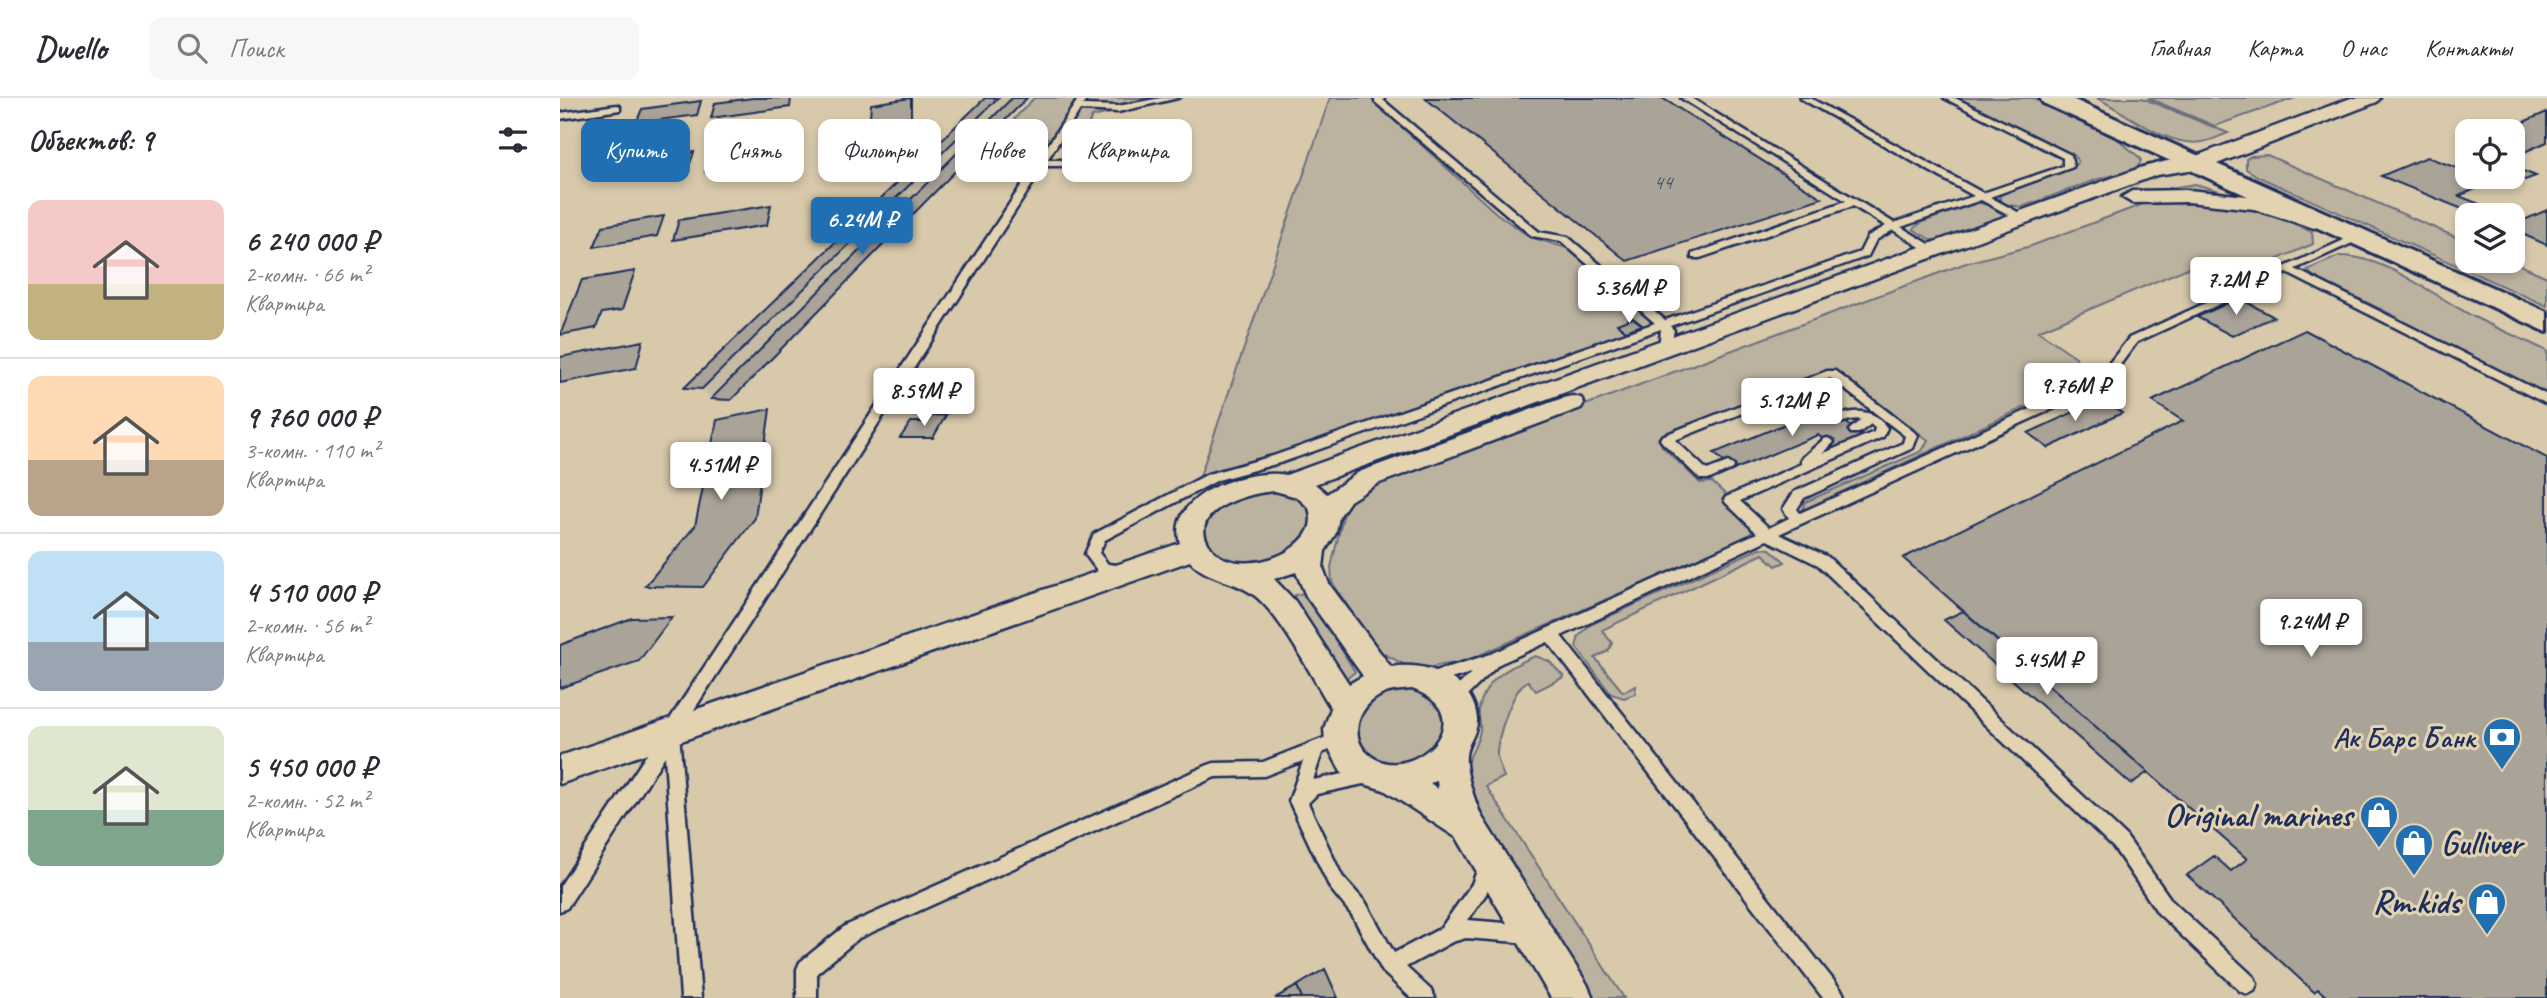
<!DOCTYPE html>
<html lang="ru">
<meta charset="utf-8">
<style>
body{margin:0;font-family:Caveat,sans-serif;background:#f7f7f7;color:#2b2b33;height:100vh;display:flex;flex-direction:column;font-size:26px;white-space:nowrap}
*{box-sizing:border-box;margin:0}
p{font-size:23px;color:#7c7c81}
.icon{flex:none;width:38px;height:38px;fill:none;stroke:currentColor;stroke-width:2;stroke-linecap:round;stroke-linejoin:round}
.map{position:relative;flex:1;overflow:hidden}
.sheet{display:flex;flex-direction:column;background:#fff;width:560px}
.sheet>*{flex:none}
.hud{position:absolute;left:21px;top:21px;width:665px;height:63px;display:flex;gap:14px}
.buttons{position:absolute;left:1895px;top:21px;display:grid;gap:14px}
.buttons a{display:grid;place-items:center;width:70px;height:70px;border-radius:14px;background:#fff;box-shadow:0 4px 10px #0003;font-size:35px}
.price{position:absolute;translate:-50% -60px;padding:0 16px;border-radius:7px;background:#fff;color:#222;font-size:23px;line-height:46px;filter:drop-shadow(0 2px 4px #0008)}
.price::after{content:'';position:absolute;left:50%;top:42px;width:21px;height:16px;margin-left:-10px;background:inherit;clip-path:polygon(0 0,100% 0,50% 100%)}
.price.active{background:#1f6fb2;color:#fff}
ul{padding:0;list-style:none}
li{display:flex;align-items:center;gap:21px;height:175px;padding:0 28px}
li+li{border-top:2px solid #e1e1e2}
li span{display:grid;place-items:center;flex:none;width:196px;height:140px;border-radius:14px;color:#555}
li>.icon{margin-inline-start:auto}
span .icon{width:84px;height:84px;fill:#fffc;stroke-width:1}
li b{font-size:30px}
h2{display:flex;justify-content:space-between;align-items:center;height:84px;padding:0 28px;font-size:30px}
.tag{padding:0 24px;border-radius:14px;background:#fff;box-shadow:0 4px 10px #0003;font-size:24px;line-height:63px}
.tag.active{background:#1f6fb2;color:#fff}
header{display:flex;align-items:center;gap:42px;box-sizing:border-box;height:98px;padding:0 35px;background:#fff;border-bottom:2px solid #e1e1e2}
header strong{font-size:33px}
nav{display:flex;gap:38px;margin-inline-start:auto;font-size:24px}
.search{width:490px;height:63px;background:#f7f7f7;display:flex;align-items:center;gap:18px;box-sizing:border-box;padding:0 24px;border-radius:14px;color:#7c7c81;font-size:26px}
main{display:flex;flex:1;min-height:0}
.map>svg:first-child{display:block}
</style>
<header>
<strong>Dwello</strong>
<div class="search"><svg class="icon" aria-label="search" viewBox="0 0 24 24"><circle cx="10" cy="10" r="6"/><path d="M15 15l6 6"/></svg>Поиск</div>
<nav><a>Главная</a><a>Карта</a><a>О нас</a><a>Контакты</a></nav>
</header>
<main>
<section class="sheet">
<h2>Объектов: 9<svg class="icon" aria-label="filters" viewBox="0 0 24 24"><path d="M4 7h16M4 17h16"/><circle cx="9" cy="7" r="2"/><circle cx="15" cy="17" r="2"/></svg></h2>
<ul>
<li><span style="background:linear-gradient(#f6c9c9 60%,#c2b280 0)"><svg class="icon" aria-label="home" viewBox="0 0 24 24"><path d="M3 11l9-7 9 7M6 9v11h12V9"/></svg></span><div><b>6 240 000 ₽</b><p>2-комн. · 66 m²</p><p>Квартира</p></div></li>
<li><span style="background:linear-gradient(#ffd9b3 60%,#b9a48a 0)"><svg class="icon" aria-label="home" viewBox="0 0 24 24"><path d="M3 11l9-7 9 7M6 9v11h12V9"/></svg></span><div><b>9 760 000 ₽</b><p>3-комн. · 110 m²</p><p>Квартира</p></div></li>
<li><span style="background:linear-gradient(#bfe0f5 65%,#9aa5b1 0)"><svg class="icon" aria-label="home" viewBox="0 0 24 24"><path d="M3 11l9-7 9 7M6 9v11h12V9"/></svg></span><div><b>4 510 000 ₽</b><p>2-комн. · 56 m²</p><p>Квартира</p></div></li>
<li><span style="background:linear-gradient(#dfe7d0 60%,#7fa58c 0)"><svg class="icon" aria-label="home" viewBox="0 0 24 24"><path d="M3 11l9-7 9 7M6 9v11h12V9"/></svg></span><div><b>5 450 000 ₽</b><p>2-комн. · 52 m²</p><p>Квартира</p></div></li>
</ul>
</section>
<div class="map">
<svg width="1987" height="900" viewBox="0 0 1987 900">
<rect width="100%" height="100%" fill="#d8c9ab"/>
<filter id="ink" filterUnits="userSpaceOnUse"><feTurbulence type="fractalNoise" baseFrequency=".0143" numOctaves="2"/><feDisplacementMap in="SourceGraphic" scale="14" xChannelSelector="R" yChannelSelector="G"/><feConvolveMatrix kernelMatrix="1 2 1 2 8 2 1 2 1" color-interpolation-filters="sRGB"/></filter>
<g filter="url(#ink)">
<!-- built -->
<path fill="#c6bba4" d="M425,0H467L171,302L151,301L142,291L124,290Z"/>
<!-- green -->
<path fill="#bcb2a0" stroke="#6c707f" stroke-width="2" d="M474,0H623L532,19L514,55L454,21Z
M770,0H810L936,115L970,139L1007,150L1088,219L1092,227L700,364L682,366L639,381Z
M1395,0H1473L1559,42L1581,61L1580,66L1570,73L1535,82L1462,109L1444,106L1439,100L1442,96L1512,71L1518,64L1515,58Z
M1537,0H1582L1668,35C1660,38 1651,43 1642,44C1607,50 1564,13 1537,0Z
M1588,0H1735L1655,28Z
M1707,57L1907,144L1908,163H1951L1987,179V208L1699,79L1686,71V61L1691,58Z
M1635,86L1670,96L1752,134L1753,146L1671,181L1658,182L1630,169L1478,233L1516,259L1521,283L1243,412L1245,404L1362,353L1368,342L1274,271L1105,335L1099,340L1102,348L1140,385L1152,384L1165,396V404L1189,427L1192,433L1188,439L906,563L871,569L845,567L815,551L772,484L771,469L786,406L794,397L808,388L1406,165L1471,148L1578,108L1610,90Z
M1418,105L1428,107L1445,118L1380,143L1371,142L1353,131L1362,124Z
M1779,158C1824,157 1874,198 1914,219C1938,231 1963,241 1987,253V296L1835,221L1837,219L1754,179L1747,172Z
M713,390L747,402L756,419L744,447L704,466L665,464L643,447V427L665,402Z
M1200,450L1210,451L1225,464L1216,468L1203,456L1042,532L1052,545L1048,553L1035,560L1063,594L1076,588L1075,596L1064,600L1051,596L1016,549L1019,538L1030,527Z
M744,495L748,496L795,574L780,586L733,503L735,497Z
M975,558L989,563L1004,579L976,593L968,583C953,589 936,642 937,658C938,665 942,673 944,679L926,688L1064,900H1033L901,695C900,666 915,657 920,633C921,626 918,619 919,612C924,581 949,569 975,558Z
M846,589C907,604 886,664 834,669C825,670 812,664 802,662L792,613L802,602Z"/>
<!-- building -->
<path fill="#a9a398" stroke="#1b2f5e" stroke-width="2" d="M193,0H231L230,9L151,20L155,5Z
M351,0V25L309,31L311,6Z
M425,0H438L142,291L124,290Z
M452,0H467L171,302L151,301Z
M865,0H1102L1262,100L1067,163Z
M141,3L137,17L76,25L82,11Z
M1987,14V44L1953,59V33H1942Z
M235,44L232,61L145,74L150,57Z
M134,54L128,71L65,81L72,63Z
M1867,59L1908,74V79H1918L1931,84L1899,98L1947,117H1917L1821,78Z
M1953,69L1976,78L1965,82L1953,78Z
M211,107L207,127L113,142L119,122Z
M1987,112V147L1953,132V120L1962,123Z
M104,118L97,138L34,149L43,128Z
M75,173L62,212L42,215L36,230L0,237L22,182Z
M1679,200L1714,219L1672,238L1637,219Z
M1073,220L1082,227L1066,233L1057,226Z
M1745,232L1987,360V900H1768L1758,891L1754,894L1627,777L1654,758L1671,773L1687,761L1343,460L1623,323L1592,303Z
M83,243L76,270L0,285V259Z
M1542,301L1562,315L1488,350L1468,335Z
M1267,309L1305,340L1277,352L1258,337L1173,372L1154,355Z
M210,311L195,420L143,489L85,488L135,428L157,322Z
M386,317L373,340H340L351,324H364L369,318Z
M1403,513L1443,548L1588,674L1571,686L1384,522Z
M112,519L79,563L0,590V547L72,520Z
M765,871L778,900H742L737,888Z
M737,888L742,900H715Z"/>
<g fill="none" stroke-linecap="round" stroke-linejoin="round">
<defs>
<path id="service" d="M519,0H527L523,7L558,8L601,0H618L558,14L520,12L487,62H508L513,65L508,68H484L119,635L141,900H121L105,658L7,810L0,813V788Z
M815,0H824L823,2L979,134L1008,139L1105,222L1300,154L1308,138L1326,128L1293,108L1140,160H1132V156L1286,103L1121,0H1131L1334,125L1414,98L1240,0H1250L1423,95L1503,68V60L1384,0H1395L1511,57L1513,69L1430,99L1465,118V122H1459L1421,102L1341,129L1376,150V154H1368L1333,132L1316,142L1308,158L1110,228L1114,232L1109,253L1105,254L1099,251L1101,231L723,364L658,382L545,442L539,455L548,466L565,468L567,472L560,477L539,475L525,456L534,436L648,376L713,358L1095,225L1001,143L972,138L815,4Z
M57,7L60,8V12L0,21V15Z
M1797,136L1801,137V141L1735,171L1987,297V306L1727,175L1577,244L1545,287L1219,436L1268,459L1566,738L1612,803L1694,879L1697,886L1694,893L1687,896L1680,893L1598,815L1554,750L1258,467L1207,442L1001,538L1282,893L1285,900H1263L988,544L939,566L900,605L894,606L888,605L886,600L911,575L866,588L860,586L858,582L860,578L931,556L1197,435L1166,405L1164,402L1166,399L1241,366V361L1264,341L1268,340L1274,344L1262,356L1314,334L1315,330L1311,326L1299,335H1291L1289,332L1301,322C1292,319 1285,326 1277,324L1275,321L1277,318C1297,311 1314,311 1327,330L1323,339L1180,403L1209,430L1229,420L1223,411L1234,394L1343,345L1345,338L1270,280L1115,342L1147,372L1168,364L1174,368L1173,371L1150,381H1140L1102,344L1100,341L1102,338L1267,273H1275L1358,337L1353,350L1244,400L1237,411L1240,415L1537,281L1569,240Z
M779,634L785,636L787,641L785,646L762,655L753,682L808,671L814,673L816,678L814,683L808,685L757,696L748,705L782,778L806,805L834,855L881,830L912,786L921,762L927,760L933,762L936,768L926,796L908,822L970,827L977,830L979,836L977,842L970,845L906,840L892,844L846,869L872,893L875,900H851L823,874L792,817L770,790L729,703L743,663L704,678L655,679L299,840L257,875V900H237V871L240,864L285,828L648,667L654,665L703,664Z"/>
<path id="minor" d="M1636,61L1642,62L1645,66L1642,70L1597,77L755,386L767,396L799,374L1003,300L1012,298L1021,300L1024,305L1021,310L817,386L790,403L779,419L776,435L765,453L763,470L769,486L831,569C866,563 914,580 917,621C918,635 907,645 906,657C904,672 915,704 922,719L1027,886L1033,900H991L897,740L824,692L791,682L781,674L765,643L764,631L771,610C752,580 720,514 691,495C673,482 645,481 630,463L0,686V658L620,445C605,395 690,370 726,377L1583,69L1607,63ZM715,393L737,399L749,410C754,426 749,436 736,447C716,465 666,475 649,447C626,411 692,394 715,393ZM736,474L746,498L803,578L789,586L735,503L714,481ZM852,591C927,618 850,688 811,658C786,640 798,605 826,595C834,592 844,592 852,591ZM877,683L878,691L870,685Z
M1628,92L1697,99L1761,120L1764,124L1761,128L1754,130L1694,111L1628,104L1572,105L1562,99L1572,93Z"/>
<path id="tertiary" d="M1791,0H1820L1817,4L1644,71H1628L1625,66L1628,61Z"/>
<path id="secondary" d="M1480,0H1510L1987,214V234L1483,5Z"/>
</defs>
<!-- service casing -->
<use href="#service" stroke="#1b2f5e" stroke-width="5"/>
<!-- minor casing -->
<use href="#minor" stroke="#1b2f5e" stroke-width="5"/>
<!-- tertiary casing -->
<use href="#tertiary" stroke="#1b2f5e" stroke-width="5"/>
<!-- secondary casing -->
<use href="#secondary" stroke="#1b2f5e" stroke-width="6"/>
<!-- service -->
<use href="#service" fill="#e4d3b0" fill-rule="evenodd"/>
<!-- minor -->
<use href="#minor" fill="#e4d3b0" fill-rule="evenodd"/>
<!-- tertiary -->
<use href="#tertiary" fill="#e4d3b0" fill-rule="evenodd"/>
<!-- secondary -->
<use href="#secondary" fill="#e4d3b0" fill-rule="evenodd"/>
</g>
</g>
<!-- icons -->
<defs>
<symbol id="bank-pin" viewBox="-11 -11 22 30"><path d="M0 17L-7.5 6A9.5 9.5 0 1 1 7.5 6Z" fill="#1f6fb2" stroke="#e4d3b0"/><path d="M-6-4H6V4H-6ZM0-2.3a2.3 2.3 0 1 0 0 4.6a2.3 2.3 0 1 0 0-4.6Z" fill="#fff"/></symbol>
<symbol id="shop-pin" viewBox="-11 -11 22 30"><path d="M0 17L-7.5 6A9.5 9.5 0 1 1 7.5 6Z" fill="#1f6fb2" stroke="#e4d3b0"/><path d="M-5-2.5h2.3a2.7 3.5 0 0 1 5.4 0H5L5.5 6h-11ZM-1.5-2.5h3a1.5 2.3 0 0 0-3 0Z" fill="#fff"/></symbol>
</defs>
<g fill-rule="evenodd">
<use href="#bank-pin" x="1920" y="617" width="44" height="60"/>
<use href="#shop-pin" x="1797" y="695" width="44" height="60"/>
<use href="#shop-pin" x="1832" y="723" width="44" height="60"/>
<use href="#shop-pin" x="1905" y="782" width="44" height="60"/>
</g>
<g text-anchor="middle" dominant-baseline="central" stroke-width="6" stroke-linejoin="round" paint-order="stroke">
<!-- far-number labels -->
<g font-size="21" fill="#3e4c6c">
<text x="1103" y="84">44</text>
</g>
<!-- poi labels -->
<g font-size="28" font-weight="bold" fill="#1b2f5e" stroke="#e4d3b0" text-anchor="end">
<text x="1915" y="639">Ак Барс Банк</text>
</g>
<!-- near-poi labels -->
<g font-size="33" font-weight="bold" fill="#1b2f5e" stroke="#e4d3b0" text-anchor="end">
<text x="1792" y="717">Original marines</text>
<text x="1881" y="745" text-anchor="start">Gulliver</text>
<text x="1900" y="804">Rm.kids</text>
</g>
</g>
</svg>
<div class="buttons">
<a><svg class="icon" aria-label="locate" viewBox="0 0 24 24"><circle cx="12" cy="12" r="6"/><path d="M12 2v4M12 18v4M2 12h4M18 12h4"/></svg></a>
<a><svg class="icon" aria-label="layers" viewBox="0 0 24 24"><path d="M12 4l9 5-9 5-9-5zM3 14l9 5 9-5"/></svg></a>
</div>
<b class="price active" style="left:302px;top:159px">6.24M ₽</b>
<b class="price" style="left:1676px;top:219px">7.2M ₽</b>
<b class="price" style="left:1069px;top:227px">5.36M ₽</b>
<b class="price" style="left:1515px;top:325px">9.76M ₽</b>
<b class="price" style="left:364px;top:330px">8.59M ₽</b>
<b class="price" style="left:1232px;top:340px">5.12M ₽</b>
<b class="price" style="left:161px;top:404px">4.51M ₽</b>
<b class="price" style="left:1751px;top:561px">9.24M ₽</b>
<b class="price" style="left:1487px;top:599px">5.45M ₽</b>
<div class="hud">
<a class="tag active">Купить</a>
<a class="tag">Снять</a>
<a class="tag">Фильтры</a>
<a class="tag">Новое</a>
<a class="tag">Квартира</a>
</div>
</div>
</main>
